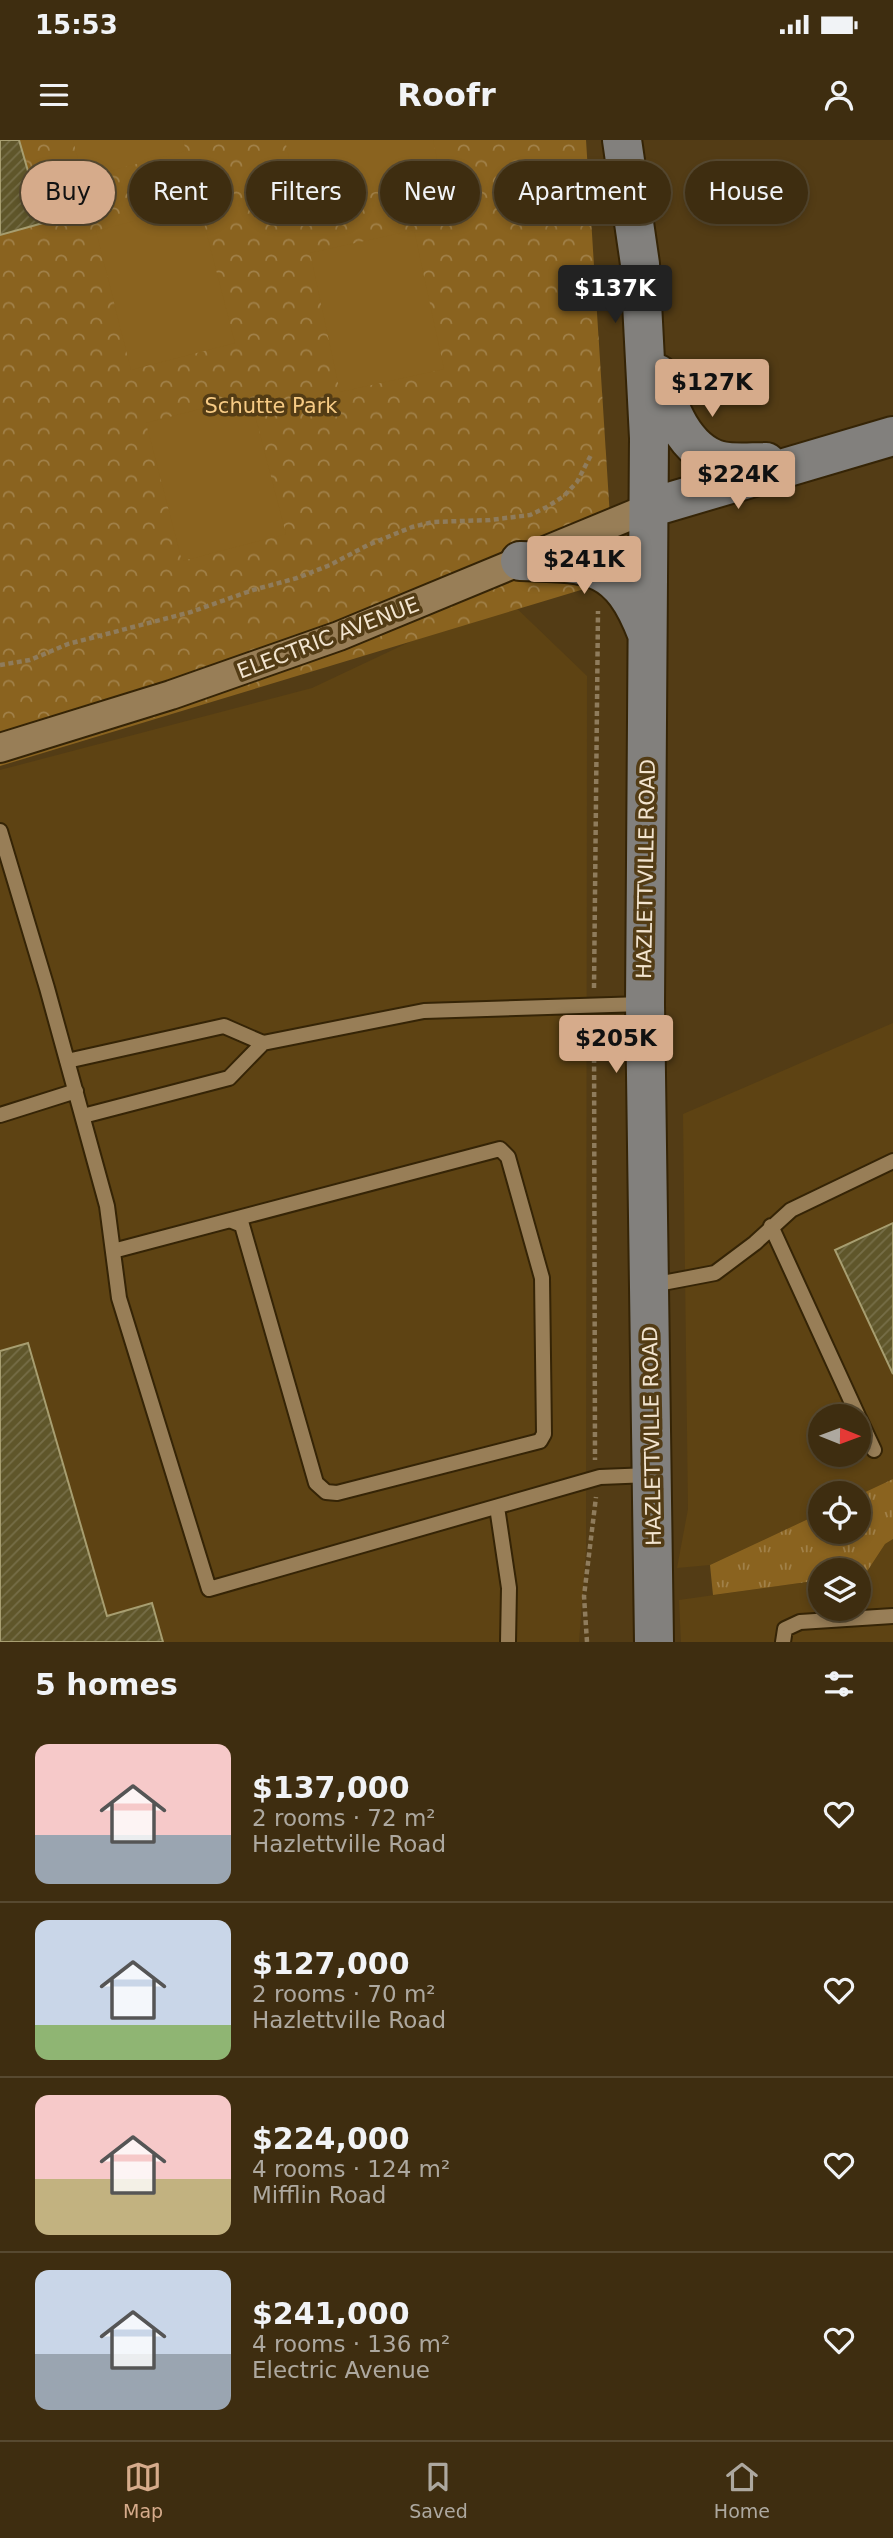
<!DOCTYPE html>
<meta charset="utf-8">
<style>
body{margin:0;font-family:"DejaVu Sans",sans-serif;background:#49391e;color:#f1f3f6;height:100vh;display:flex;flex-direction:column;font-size:26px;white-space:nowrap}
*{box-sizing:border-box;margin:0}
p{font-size:23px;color:#ada89f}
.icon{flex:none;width:38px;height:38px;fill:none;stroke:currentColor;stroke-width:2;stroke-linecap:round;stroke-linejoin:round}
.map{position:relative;height:1502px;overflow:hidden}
.panel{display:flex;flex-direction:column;background:#3e2d10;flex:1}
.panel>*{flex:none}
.guide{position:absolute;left:21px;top:21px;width:852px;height:63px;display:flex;gap:14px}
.needle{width:46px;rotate:91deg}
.buttons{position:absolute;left:808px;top:1264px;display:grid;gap:14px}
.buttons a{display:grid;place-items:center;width:63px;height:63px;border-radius:50%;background:#3e2d10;box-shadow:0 4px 10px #0003,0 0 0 2px #574930;font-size:35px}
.price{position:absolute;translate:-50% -60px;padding:0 16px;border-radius:7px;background:#d6ab8b;color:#111;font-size:23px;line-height:46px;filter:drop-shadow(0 2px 4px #0008)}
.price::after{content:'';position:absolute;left:50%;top:42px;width:21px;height:16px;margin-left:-10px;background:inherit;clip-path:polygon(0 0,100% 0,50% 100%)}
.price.active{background:#222;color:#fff}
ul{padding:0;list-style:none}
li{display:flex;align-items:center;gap:21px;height:175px;padding:0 35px}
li+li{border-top:2px solid #574930}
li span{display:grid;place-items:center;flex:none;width:196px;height:140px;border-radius:14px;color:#555}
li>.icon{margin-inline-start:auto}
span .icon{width:84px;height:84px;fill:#fffc;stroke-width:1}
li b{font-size:30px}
h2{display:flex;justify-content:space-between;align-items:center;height:84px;padding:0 35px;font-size:30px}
.chip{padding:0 24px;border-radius:32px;background:#3e2d10;box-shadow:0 4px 10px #0003,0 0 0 2px #574930;font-size:24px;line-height:63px}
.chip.active{background:#d6ab8b;color:#111}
.status{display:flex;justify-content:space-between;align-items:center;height:49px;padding:0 35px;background:#3e2d10;direction:ltr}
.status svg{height:19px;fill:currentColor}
header{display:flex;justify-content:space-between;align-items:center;height:91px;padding:0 35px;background:#3e2d10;font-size:32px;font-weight:800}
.menu{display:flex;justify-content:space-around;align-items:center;height:98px;border-top:2px solid #574930;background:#3e2d10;font-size:19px;color:#ada89f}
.menu a{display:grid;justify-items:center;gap:4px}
.menu .active{color:#d6ab8b}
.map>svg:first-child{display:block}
</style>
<div class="status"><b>15:53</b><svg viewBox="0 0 49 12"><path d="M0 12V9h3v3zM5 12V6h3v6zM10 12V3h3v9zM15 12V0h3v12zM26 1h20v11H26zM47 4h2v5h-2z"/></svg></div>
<header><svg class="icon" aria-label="menu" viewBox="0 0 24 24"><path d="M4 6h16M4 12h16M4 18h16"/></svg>Roofr<svg class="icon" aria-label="person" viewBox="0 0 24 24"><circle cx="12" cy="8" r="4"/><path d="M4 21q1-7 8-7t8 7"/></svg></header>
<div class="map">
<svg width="893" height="1502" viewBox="0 0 893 1502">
<defs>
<pattern id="grass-tufts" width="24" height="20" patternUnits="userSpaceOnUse" patternTransform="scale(1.75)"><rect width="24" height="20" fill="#8a631f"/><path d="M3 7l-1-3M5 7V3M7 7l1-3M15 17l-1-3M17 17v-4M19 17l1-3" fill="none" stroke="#a18149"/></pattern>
<pattern id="park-crowns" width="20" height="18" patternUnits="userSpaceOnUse" patternTransform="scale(1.75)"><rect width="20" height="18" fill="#8a631f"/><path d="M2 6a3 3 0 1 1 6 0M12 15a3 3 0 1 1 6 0" fill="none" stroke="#a18149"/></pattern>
<pattern id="building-hatch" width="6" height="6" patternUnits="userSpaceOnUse" patternTransform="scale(1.75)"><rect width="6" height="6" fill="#5f562a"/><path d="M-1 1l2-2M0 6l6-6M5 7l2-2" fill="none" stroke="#766e48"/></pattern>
</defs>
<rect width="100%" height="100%" fill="#533c15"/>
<!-- built -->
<path fill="#5e4313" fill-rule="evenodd" d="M505,457L587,536L586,1411L579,1502H0V630L312,548Z
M893,883V1339L859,1355V1353H821V1373L710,1425L677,1428L688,1369L683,974ZM821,1276H859V1314H821Z
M893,1399V1502H681L679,1460L821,1440V1468H859V1434L866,1433L885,1404Z"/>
<!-- grass -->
<path fill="url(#grass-tufts)" d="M893,1339V1399L885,1404L866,1433L859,1434V1430H821V1440L713,1455L710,1425L821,1373V1391H859V1355Z"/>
<!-- park -->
<path fill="url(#park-crowns)" d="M0,0H586L614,440L0,626Z"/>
<!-- pitch -->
<path fill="#8a631f" d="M73,0H183L186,11L83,38Z
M285,0H433L441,38L300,68Z
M199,64L235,203L131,230L96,91Z
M414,90L444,229L340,252L310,113Z
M250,256L286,394L182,421L146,283Z"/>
<!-- building -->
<path fill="url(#building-hatch)" stroke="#a79e70" stroke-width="2" d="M0,0H19L43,83L0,95Z
M893,1083V1234L835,1110Z
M28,1203L107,1476L152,1463L163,1502H0V1211Z"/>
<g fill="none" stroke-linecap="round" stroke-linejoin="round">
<defs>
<path id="service" d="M0,691L47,848L107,1066L119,1158L209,1449L600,1337L650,1335
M67,921L224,886L263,903L424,871L643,864
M0,975L76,951
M83,976L229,938L263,903
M771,1086L858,1276
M113,1111L500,1009L508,1017L542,1138L544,1294L540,1301L337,1353L326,1352L316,1343L242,1085L232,1081
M652,1145L715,1133L755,1103L791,1070L893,1021
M859,1278L874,1310
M497,1367L509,1448L508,1502
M783,1502L785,1489L800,1482L893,1476"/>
<path id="minor" d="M0,608L171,555L339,496L649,368"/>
<path id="secondary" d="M622,0L640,124L649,298L645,864L654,1502
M658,234C668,266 684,312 721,321C736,324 751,322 766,322
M649,368L893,296
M520,421C590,423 619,421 647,494"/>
</defs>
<!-- service casing -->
<use href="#service" stroke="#352406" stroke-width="18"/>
<!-- minor casing -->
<use href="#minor" stroke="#352406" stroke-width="32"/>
<!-- secondary casing -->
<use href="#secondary" stroke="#352406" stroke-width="42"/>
<!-- path -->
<path stroke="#8f7c5c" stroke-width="4.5" stroke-dasharray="5 3.5" stroke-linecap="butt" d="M0,525L30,520L68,504L191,472L253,450L297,438L330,425L368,405L412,387L433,382L490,380L530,375L547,367L564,356L577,342L591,315
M594,848L598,471
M594,884L595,1320
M587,1502L584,1456L596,1357"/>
<!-- service -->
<use href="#service" stroke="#987e57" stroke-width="14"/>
<!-- minor -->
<use href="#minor" stroke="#987e57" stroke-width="28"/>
<!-- secondary -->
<use href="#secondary" stroke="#82807d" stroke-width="38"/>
</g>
<g text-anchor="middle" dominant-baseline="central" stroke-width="7" stroke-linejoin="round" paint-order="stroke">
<!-- park labels -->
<g font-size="21" fill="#f7cb85" stroke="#533c15">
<text x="271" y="266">Schutte Park</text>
</g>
<!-- street labels -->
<g font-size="21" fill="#f2e4cf" stroke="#533c15">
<text transform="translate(328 498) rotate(-21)">ELECTRIC AVENUE</text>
<text transform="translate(646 729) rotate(-89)">HAZLETTVILLE ROAD</text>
<text transform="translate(652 1296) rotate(-91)">HAZLETTVILLE ROAD</text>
</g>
</g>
</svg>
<div class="buttons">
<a><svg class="needle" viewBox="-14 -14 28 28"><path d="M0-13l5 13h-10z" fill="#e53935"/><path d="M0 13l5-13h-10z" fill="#ada89f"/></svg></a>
<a><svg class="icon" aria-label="locate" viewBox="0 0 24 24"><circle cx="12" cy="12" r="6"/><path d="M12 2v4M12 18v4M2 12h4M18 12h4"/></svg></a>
<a><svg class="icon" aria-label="layers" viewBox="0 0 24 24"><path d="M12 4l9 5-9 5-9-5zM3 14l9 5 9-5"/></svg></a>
</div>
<b class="price active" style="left:615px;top:185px">$137K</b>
<b class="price" style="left:712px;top:279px">$127K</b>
<b class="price" style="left:738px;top:371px">$224K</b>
<b class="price" style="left:584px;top:456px">$241K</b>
<b class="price" style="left:616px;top:935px">$205K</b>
<div class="guide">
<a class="chip active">Buy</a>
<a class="chip">Rent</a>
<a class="chip">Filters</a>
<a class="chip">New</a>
<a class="chip">Apartment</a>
<a class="chip">House</a>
</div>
</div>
<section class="panel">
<h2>5 homes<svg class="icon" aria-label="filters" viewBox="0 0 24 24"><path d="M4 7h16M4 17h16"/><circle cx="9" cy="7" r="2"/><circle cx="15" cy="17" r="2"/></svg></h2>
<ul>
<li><span style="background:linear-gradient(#f6c9c9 65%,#9aa5b1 0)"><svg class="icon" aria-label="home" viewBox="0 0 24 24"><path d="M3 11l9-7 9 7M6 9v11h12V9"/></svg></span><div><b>$137,000</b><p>2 rooms · 72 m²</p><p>Hazlettville Road</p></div><svg class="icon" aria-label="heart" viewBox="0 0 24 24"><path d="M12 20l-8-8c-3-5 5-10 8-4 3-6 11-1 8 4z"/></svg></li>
<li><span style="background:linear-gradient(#c9d6e8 75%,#8fb573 0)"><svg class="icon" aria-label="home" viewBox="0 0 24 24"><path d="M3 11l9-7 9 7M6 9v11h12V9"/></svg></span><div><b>$127,000</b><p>2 rooms · 70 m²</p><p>Hazlettville Road</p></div><svg class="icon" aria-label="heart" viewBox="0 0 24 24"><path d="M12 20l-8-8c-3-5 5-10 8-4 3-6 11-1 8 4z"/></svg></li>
<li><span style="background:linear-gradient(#f6c9c9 60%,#c2b280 0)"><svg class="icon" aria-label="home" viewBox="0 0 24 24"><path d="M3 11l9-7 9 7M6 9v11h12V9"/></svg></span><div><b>$224,000</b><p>4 rooms · 124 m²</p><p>Mifflin Road</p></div><svg class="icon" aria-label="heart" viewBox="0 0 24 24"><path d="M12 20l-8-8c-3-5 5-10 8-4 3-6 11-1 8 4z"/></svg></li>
<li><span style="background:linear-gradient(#c9d6e8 60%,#9aa5b1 0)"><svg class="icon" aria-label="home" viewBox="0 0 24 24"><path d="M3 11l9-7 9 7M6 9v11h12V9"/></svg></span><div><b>$241,000</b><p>4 rooms · 136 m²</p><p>Electric Avenue</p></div><svg class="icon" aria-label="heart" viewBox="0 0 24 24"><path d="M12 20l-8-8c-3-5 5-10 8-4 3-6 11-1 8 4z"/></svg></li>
</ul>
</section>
<nav class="menu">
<a class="active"><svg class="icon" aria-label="map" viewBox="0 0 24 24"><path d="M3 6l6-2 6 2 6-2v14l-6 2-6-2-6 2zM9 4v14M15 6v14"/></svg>Map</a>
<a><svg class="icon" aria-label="saved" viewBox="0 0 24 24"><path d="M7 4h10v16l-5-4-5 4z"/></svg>Saved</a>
<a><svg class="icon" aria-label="home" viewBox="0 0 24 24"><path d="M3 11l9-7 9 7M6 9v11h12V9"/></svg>Home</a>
</nav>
